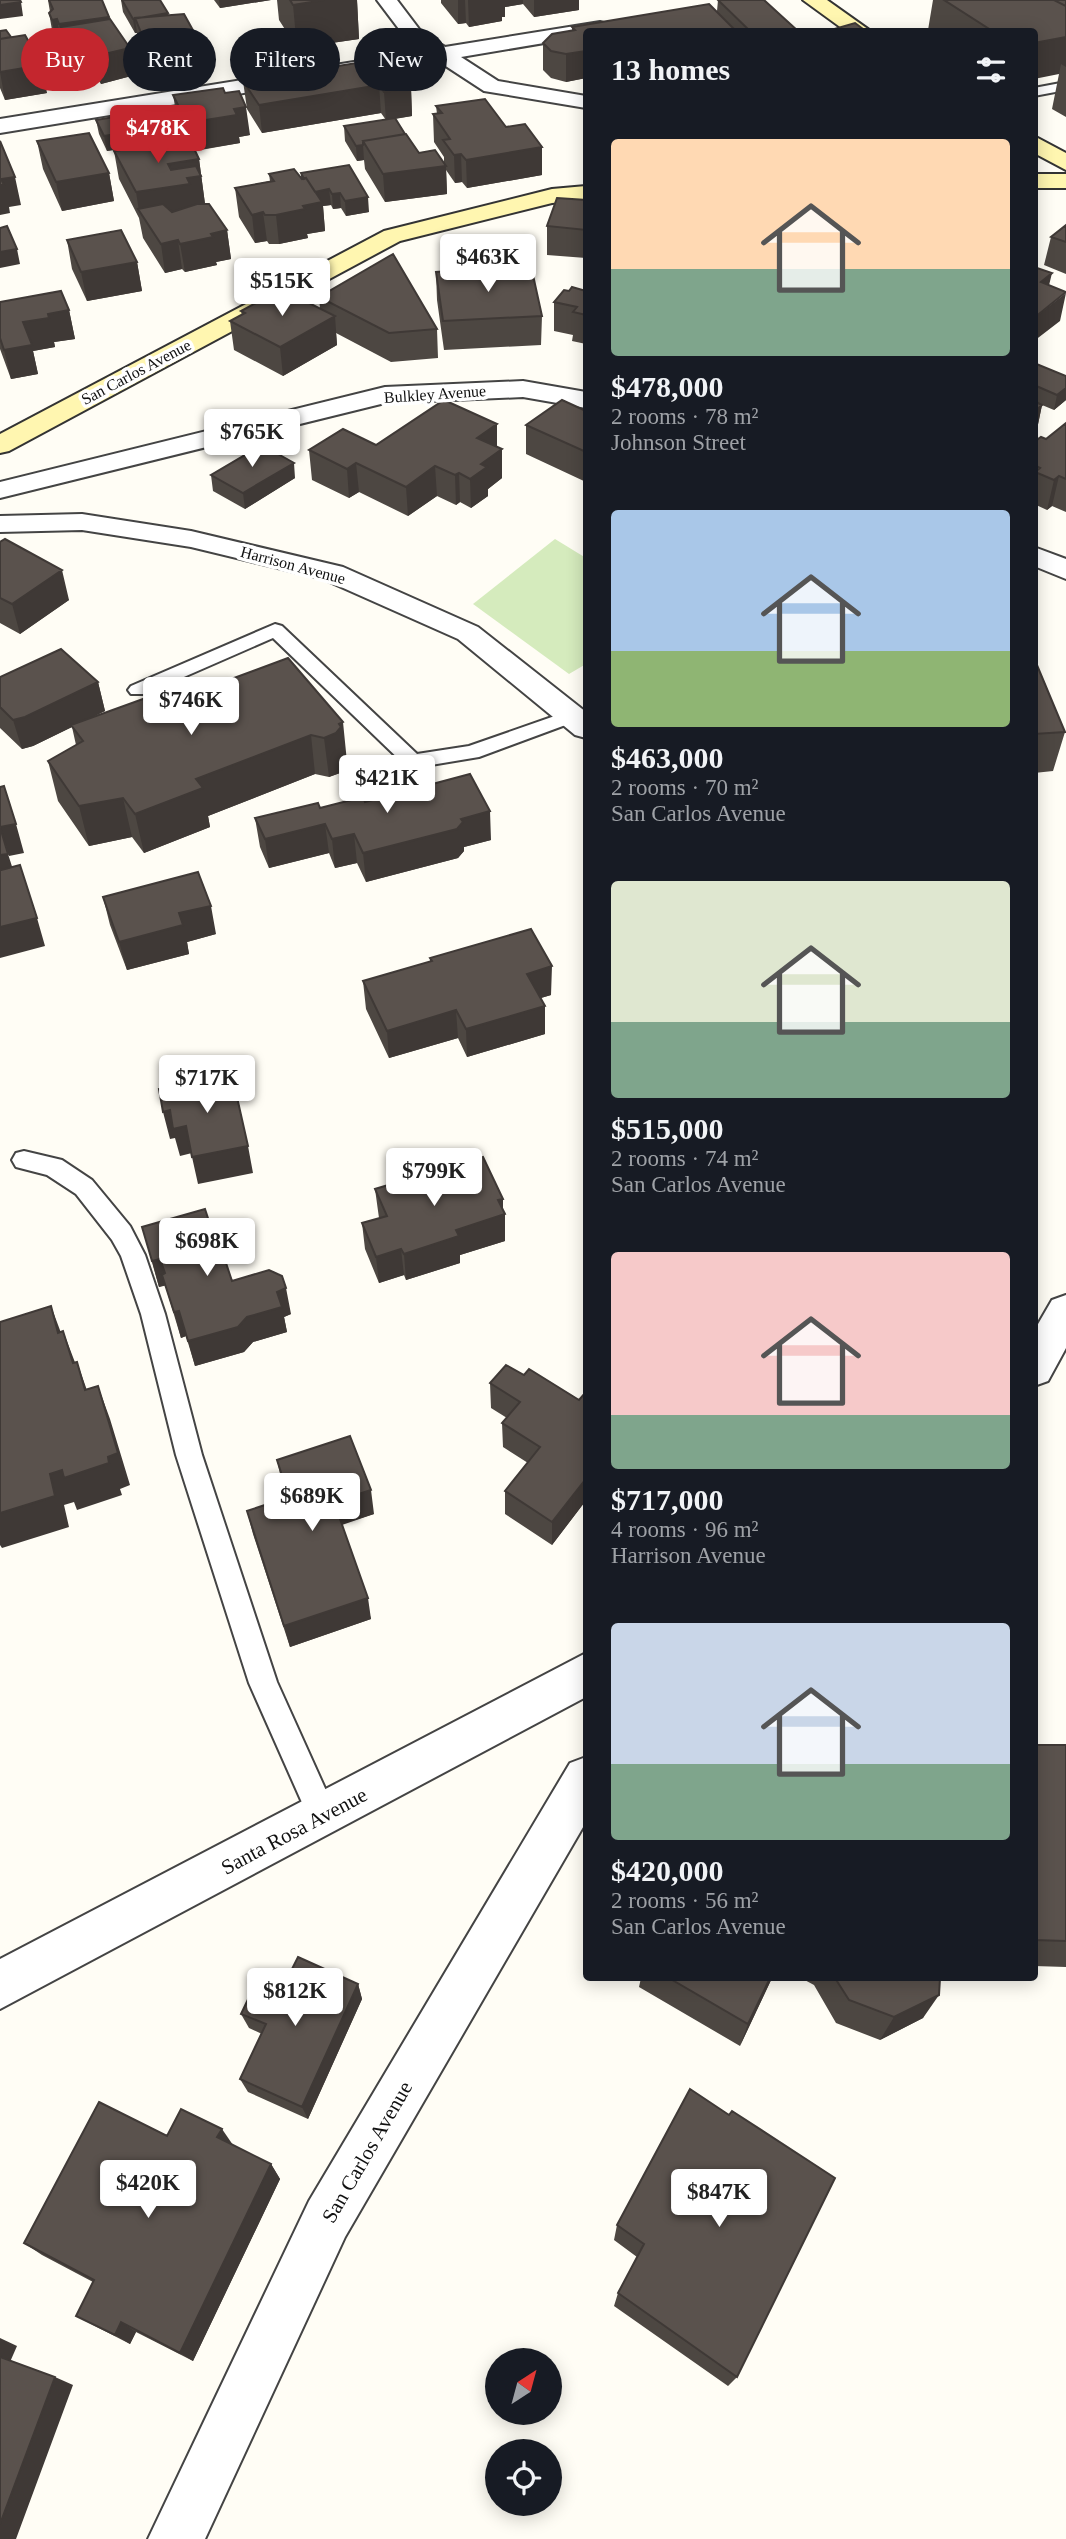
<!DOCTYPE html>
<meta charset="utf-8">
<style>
body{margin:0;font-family:Georgia,serif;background:#20242c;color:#f1f3f6;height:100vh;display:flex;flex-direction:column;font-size:26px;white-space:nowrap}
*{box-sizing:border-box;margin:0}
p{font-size:23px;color:#9ea1a6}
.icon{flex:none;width:38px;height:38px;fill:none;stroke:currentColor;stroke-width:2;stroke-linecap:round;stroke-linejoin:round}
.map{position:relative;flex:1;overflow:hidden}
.side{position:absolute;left:583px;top:28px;width:455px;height:1953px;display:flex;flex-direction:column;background:#171b24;border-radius:7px;box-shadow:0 4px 18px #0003}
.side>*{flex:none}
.guide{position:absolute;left:21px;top:28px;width:457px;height:63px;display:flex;gap:14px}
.needle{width:46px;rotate:36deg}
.tools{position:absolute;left:485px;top:2348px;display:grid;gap:14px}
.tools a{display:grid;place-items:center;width:77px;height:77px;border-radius:50%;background:#171b24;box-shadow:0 4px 18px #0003;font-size:35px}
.price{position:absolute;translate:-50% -60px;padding:0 16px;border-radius:7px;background:#fff;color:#222;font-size:23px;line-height:46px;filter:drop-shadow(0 2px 4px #0008)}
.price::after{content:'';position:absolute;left:50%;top:42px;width:21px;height:16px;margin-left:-10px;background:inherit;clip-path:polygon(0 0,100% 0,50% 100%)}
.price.selected{background:#c4262e;color:#fff}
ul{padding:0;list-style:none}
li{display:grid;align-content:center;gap:14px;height:371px;padding:0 28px}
li span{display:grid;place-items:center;height:217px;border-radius:7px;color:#555}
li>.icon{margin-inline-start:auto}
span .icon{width:126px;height:126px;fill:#fffc;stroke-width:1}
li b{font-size:30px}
h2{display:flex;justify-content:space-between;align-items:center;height:84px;padding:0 28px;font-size:30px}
.chip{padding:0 24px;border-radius:32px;background:#171b24;box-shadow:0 4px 18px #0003;font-size:24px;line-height:63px}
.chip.selected{background:#c4262e;color:#fff}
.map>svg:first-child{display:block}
</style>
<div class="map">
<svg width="1066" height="2539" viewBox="0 0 1066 2539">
<rect width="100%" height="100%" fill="#fffdf5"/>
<!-- green -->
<path fill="#d5ebbd" d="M555,539L586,558V664L569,674L473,604Z"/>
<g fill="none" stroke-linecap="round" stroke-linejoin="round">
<defs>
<path id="lane" d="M1066,82V90L1034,96V88Z
M275,624L282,626L417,754L469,746L572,710L579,712L582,716L579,720L479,757L413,768L406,766L273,638L145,694H131L128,690L131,686Z
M24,1151L62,1160L92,1180L130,1226L145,1255L165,1314L202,1455L277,1682L337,1815L332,1825L322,1830L312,1825L249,1683L176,1455L141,1314L121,1256L112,1240L76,1194L47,1175L16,1167L12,1160L16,1153Z"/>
<path id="street" d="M377,0H397L422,33L445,47L600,22L607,24L610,28L608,32H586V36L461,57L498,81L586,96V108L484,91L438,61L0,133V119L422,51L408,41Z
M523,381L586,392V408L523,397L385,403L0,498V482L385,387Z
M82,514L191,531L343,567L478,627L586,712V738L575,735L458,639L323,579L191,547L82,530L0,532V516Z
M1034,547L1066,559V579L1034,566Z
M1066,1295V1348L1048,1381L1034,1386V1331L1052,1300Z
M586,1653V1697L0,2009V1959Z
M586,1757V1822L345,2237L205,2539H148L309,2201L570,1763Z"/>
<path id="secondary" d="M803,0H827L872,32H847Z
M1034,136L1066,153V170L1034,153Z
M1034,174H1066V188H1034Z
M586,186V200L552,203L400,241L9,451L0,453V434L384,231L552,189Z"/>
</defs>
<!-- lane casing -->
<use href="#lane" stroke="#444" stroke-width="4"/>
<!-- street casing -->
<use href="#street" stroke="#444" stroke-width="4"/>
<!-- secondary casing -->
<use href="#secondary" stroke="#333" stroke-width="4"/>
<!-- lane -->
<use href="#lane" fill="#fff" fill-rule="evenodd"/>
<!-- street -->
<use href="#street" fill="#fff" fill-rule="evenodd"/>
<!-- secondary -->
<use href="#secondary" fill="#fff6b0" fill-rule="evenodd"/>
</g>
<!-- wall -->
<path fill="#4d4742" d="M48,0H102L135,75L101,84L99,81L83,84L75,68L67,66L64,59L62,47L57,48L54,41L49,13L50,12Z
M117,0H160L168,13L169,16L198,62V65L150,72L139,46L137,33H135L123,12L121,0Z
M214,0H271L220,8Z
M277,0H357L359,39L297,48L279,20Z
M441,0H579V10L534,17L523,4L505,7V17H502V21L469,27L466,23L458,24L441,3Z
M718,0L801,32H586V78L566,82L551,78L543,70V43L572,30V27L717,11Z
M933,0H1066V117L1052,109L1059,74L1034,32H930L928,30Z
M0,31L47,93L5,100L0,88Z
M388,58L411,88L412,116L395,119L419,153L444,163V157L434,142L433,114H437L436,106L542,175L467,188L462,182L455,183L446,170L447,194L385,202L365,169L364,160L357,161L345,141L344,126L386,120L381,113L262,133L247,109L243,81Z
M225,93L250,135L239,137L240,143L195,151L199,159L205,204L227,230L231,259L216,262L217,265L185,272L182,269L165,273L143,238L139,218L119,179L114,151L185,140L178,123L173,95Z
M96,120L170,125L173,140L107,151L99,134Z
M37,141L109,173L114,201L62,211L43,169Z
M349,165L369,212L346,216L341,208L333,209L331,205L323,206L325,231L307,234L308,238L279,244H269L267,241L255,243L239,217L235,188L270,181L269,174L301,178V173Z
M586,200V258L547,255V226Z
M1066,225V274L1044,265L1051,237Z
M67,240L137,262L142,291L87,301L72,269Z
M436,272L542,316L541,345L444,350L437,300Z
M569,291H586V344L572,341L573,335L554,331V302Z
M319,297L437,329L438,358L391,362L336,333L337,345L283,376L234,350L230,321L242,315L241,311L271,299L320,309Z
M0,302L69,310L75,339L54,342L55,347L33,351L38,374L11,379L0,349Z
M1034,363L1066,376V400L1054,410L1042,405L1036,434L1034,435Z
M586,411V482L526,454V425Z
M1066,423V512L1052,506L1047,510L1034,504V442L1046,439Z
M497,424V447L502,478L488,489V496L471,508L460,502L456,505L437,496L408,516L359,492L349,498L312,480L309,450L376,445Z
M211,475L295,478L245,509L213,491Z
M0,542L69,600L20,634L0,623Z
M288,658L347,762L345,763V766L340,773L329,777L315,774L208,816L210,827L144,853L132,837L89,846L58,801L48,761L76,745L72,727L33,746L22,749L0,728V677L98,682L105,711L90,718L150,709Z
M1034,658L1065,732L1053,771L1034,773Z
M365,802L491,840L464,847V851L458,858L366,882L357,863L335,868L329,853L269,868L260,847L255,818L320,808Z
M103,897L216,934L187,942L189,954L127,970L110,925Z
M430,958L551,995L541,998L545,1006V1034L467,1057L458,1038L389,1058L366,1009L363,981L430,962Z
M375,1189L503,1199V1211L505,1214V1241L460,1255V1263L406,1280L404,1275L379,1283L365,1249L362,1223L379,1218Z
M142,1227L221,1258L232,1281L291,1314L284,1317L287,1332L253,1342L244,1352L195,1366L186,1336L181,1338L165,1285L159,1287Z
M524,1375L579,1400L586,1392V1505L584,1503L552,1545L505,1514V1491L528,1463L503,1447L502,1423L507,1418L491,1408L490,1383Z
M277,1460L374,1514L342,1524L371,1619L290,1647L253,1534L247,1511L287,1498L282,1483Z
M1034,1745H1066V1967L1034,1966Z
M641,1978H772L740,2046L639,1987Z
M801,1978H940L923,2018L880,2040L836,2023L814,1985Z
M358,1984L362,1999L308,2119L248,2092L240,2079L262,2034L249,2028L241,2014Z
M690,2089L737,2377L728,2386L614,2306L618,2293L637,2257L614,2240L617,2225Z
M233,2145L271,2164L280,2179L193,2361L136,2332L130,2344L93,2325L76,2316L93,2282L42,2255L24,2243Z"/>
<!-- shaded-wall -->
<path fill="#3f3936" d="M219,0H271L220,8Z
M324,0H357L359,39L297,48L293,5Z
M458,0H465L466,23L458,24Z
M468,0H523V4L505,7V17H502V21L469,27Z
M534,0H579V10L534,17Z
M21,2L23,16L0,19V5Z
M168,13L170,27L135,18L137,33H135L133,19Z
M109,17L114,44L61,27L63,39L62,38L59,24Z
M57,19L62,47L57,48L52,20Z
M1066,19V67L1061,64L1059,74L1034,79V43Z
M195,34L198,65L150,72L146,45Z
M130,48L135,75L101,84L96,56Z
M586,51V78L566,82V54Z
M95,54L99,81L83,84L79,56Z
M42,65L47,93L5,100L0,72Z
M379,85L381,113L262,133L259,105Z
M411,88L412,116L386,120L384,92Z
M246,107L250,135L239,137L240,143L191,151L187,123L234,109Z
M170,125L173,140L107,151L104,136Z
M363,145L364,160L357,161L356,146Z
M542,147V175L467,188L466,160Z
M461,154L462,182L455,183L454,155Z
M199,159L205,204L194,212L139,211L136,192L168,164Z
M446,166L447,194L385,202L383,174Z
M109,173L114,201L62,211L56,182Z
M15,177L21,205L9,207L10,213L0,215V185L1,179Z
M329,189L331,205L323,206L325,231L307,234L308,238L279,244L276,215L303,206L312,192Z
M340,193L341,208L333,209L332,194Z
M368,197L369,212L346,216L345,201Z
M263,212L267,241L255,243L252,215Z
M227,230L231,259L216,262L217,265L185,272L180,244L211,234Z
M178,240L182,269L165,273L161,244Z
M17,249L20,264L0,268V252Z
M137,262L142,291L87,301L81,272Z
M1052,273L1045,302L1041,282Z
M1066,293L1060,321L1034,341V318Z
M69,310L75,339L54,342L55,347L33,351L38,374L11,379L4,350L23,322L48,314Z
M335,316L337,345L283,376L280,347Z
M1066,388V400L1054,410L1057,395Z
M1042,405L1036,434L1034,435V412Z
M497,424V452L502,449V478L488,489V496L471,508L470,479L477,438Z
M294,463L295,478L245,509L243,493Z
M356,463L359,492L349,498L347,469Z
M435,466L437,496L408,516L406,487Z
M459,473L460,502L456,505L455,475Z
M1059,476L1052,506L1047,510L1054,480Z
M62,570L69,600L20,634L12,604Z
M98,682L105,711L73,727L71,725L72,727L33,746L22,749L13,720Z
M343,722L347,762L345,763V766L340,773L329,777L324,738L339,724Z
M311,735L315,774L208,816L210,827L144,853L135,814L196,779Z
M123,798L132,837L89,846L79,806Z
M490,811L491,840L464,847V851L458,858L366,882L363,853L461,819Z
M16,824L24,853L9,856L0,827Z
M325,824L329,853L269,868L265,839Z
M354,834L357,863L335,868L332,839Z
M8,854L17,882L5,885L0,868V855Z
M211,906L216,934L187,942L189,954L127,970L119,942L179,913Z
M37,918L45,946L0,958V927Z
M552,966L551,995L527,1002V974Z
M545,1006V1034L467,1057L466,1029Z
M456,1010L458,1038L389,1058L387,1031Z
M170,1110L186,1126L192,1153L180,1156L175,1138L170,1139L163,1112Z
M248,1146L253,1173L198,1184L192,1157Z
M503,1199V1215L505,1214V1241L460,1255V1263L406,1280L404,1254L456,1230L498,1200Z
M401,1249L404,1275L379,1283L376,1257Z
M160,1259L168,1285L159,1287L152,1261Z
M286,1288L291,1314L284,1317L287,1332L253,1342L244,1352L195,1366L188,1341L247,1317L277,1292Z
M51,1306L64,1341L58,1333Z
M179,1311L186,1336L181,1338L174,1312Z
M63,1331L76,1365L73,1363Z
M77,1362L89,1396L85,1390Z
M98,1386L110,1419L130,1485L120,1489L122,1495L77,1510L74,1502L64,1505L69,1527L2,1548L0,1545V1513L50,1474Z
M585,1480L584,1503L552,1545V1522Z
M371,1490L374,1514L339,1526L334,1502Z
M368,1598L371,1619L290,1647L284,1626Z
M770,1978H772L740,2046L748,2024Z
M358,1984L362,1999L308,2119L302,2107Z
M939,1995L923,2018L880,2040L894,2017Z
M222,2129L233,2145L217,2137Z
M271,2164L280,2179L193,2361L180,2353Z
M121,2322L136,2332L130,2344L115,2335Z
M0,2338L17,2346L10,2362L0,2358Z
M55,2377L73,2385L16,2539H0V2524Z"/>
<!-- building -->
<path fill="#5a524d" stroke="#3f3936" stroke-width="2" d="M0,0H20L21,2L0,5Z
M49,0H102L109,17L59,24L57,19L52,20L49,13L53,9Z
M122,0H160L168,13L133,19Z
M290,0H324L293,5Z
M718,0H764L798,31L751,32Z
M944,0H1054L1066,6V37L1034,43V32H994Z
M1054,0H1066V6Z
M709,4L737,32H586V51L566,54L551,51L543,43L552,34L575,30L572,27Z
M184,14L195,34L194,38L146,45L135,18Z
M110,19L130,48L96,56L95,54L79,56L70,41L62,39L59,32L64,31L61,27Z
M855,23L867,32H824Z
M6,30L11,37L0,39V31Z
M25,35L42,65L0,72V39Z
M388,58L411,88L384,92L379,85L259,105L243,81Z
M223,88L225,93L239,91L246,107L234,109L237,115L187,123L173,95Z
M485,99L506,127L525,124L542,147L466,160L461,154L454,155L443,140L450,139L433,114L442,113L436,106Z
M162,109L170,125L104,136L96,120Z
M395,118L405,134L363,141V145L356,146L344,126Z
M89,133L109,173L56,182L37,141Z
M406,134L419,153L435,150L446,166L383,174L363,141Z
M190,140L199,159L168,164L171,170L196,166L201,176L187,178L190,184L136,192L114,151Z
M0,141L15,177L1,179L4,185H0Z
M349,165L368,197L345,201L340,193L332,194L329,189L315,192L306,178L304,179L301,173Z
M294,169L302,179L306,178L322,202L303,206L305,209L276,215H265L263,212L252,215L235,188L274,181L269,174Z
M557,198L586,200V230L547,226Z
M163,204L172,212L197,204H209L227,230L211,234L213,237L180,244L178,240L161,244L138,209Z
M1066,225V242L1051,237Z
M7,226L17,249L0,252V228Z
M121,230L137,262L81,272L67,240Z
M393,254L437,329L389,333L319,297Z
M531,266L542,316L443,321L436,272Z
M1034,267L1052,273L1041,282L1066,292L1034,318Z
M572,287L586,291V315L573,312L577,307L554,302L564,290L569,291Z
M61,291L69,310L48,314L49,318L23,322L32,345L4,350L0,338V302Z
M285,291L335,316L280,347L230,321L245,313L241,311L267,297L271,299Z
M1034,363L1066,376V388L1057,395L1034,385Z
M444,400L497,424L477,438L502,449L481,464L487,467L470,479L459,473L455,475L435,466L406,487L356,463L347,469L309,450L343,429L376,445Z
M562,400L586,411V452L526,425Z
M1034,401L1042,405L1034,412Z
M1066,423V479L1059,476L1054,480L1035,472L1040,468L1034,465V442L1041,437L1046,439Z
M262,445L294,463L243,493L211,475Z
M5,539L62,570L12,604L0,598V542Z
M61,649L98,682L25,717L13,720L0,707V677Z
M288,658L343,722L339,724L341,727L336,733L324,738L311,735L196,779L203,788L135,814L123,798L79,806L48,761L83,741L71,725L143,699L150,709Z
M1034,658L1065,732L1034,734Z
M470,774L490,811L461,819L463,822L457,829L363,853L354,834L332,839L325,824L265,839L255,818L318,803L320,808L363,797L365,802Z
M4,786L16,824L0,827L8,854L0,855V787Z
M20,865L37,918L0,927V868L1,870Z
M198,872L211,906L179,913L183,925L119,942L103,897Z
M531,929L552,966L527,974L545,1006L466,1029L456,1010L387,1031L363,981L432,961L430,958Z
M232,1075L248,1146L192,1157L186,1126L173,1129L170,1110L163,1112L159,1089Z
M483,1157L503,1199L498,1200L505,1214L456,1230L459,1236L404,1254L401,1249L376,1257L362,1223L387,1216L375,1189Z
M205,1209L221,1258L224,1257L232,1281L269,1270L282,1276L286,1288L277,1292L282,1307L247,1317L238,1327L188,1341L179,1311L174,1312L162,1275L165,1273L160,1259L152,1261L142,1227Z
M51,1306L58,1333L63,1331L73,1363L77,1362L85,1390L98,1386L118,1453L108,1457L109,1463L64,1478L62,1470L50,1474L55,1496L0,1513V1322Z
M506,1365L524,1375L529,1369L579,1400L586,1392V1481L585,1480L552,1522L505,1491L540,1447L502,1423L520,1402L490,1383Z
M350,1436L371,1490L334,1502L368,1598L284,1626L247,1511L289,1497L277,1460Z
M1034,1745H1066V1941L1034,1940Z
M298,1957L358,1984L302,2107L240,2079L266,2024L241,2014L262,1970L286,1981Z
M669,1978H770L748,2024Z
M835,1978H940L939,1995L894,2017L849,2000Z
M690,2089L729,2115L732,2111L835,2178L737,2377L618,2293L644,2244L617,2225Z
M99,2102L167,2136L181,2109L222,2129L217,2137L271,2164L180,2353L121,2322L115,2335L76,2316L94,2280L24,2243Z
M0,2357L55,2377L0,2524Z"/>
<g text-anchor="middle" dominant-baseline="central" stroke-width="7" stroke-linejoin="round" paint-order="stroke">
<!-- far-street labels -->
<g font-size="16" fill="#111" stroke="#fff">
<text transform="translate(136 372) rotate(-28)">San Carlos Avenue</text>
<text transform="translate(435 394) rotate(-4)">Bulkley Avenue</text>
<text transform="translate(293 565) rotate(15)">Harrison Avenue</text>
</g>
<!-- near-street labels -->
<g font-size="21" fill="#111" stroke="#fff">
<text transform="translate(294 1831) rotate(-28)">Santa Rosa Avenue</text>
<text transform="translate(367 2152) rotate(-60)">San Carlos Avenue</text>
</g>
</g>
</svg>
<div class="tools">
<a><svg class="needle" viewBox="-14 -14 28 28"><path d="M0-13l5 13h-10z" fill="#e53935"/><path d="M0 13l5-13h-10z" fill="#9ea1a6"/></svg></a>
<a><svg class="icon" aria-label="locate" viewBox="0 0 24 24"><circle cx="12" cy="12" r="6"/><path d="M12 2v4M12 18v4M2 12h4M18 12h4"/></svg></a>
</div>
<b class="price selected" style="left:158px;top:165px">$478K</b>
<b class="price" style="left:488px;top:294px">$463K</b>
<b class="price" style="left:282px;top:318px">$515K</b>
<b class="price" style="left:252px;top:469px">$765K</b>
<b class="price" style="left:191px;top:737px">$746K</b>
<b class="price" style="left:387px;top:815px">$421K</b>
<b class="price" style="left:207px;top:1115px">$717K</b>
<b class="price" style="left:434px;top:1208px">$799K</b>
<b class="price" style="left:207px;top:1278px">$698K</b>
<b class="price" style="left:312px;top:1533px">$689K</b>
<b class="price" style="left:295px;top:2028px">$812K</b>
<b class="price" style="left:148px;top:2220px">$420K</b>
<b class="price" style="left:719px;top:2229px">$847K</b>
<div class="guide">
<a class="chip selected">Buy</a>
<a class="chip">Rent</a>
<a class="chip">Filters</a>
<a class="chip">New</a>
</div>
<section class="side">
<h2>13 homes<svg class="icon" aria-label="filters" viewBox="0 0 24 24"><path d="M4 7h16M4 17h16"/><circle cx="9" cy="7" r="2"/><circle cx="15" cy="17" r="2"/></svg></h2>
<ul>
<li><span style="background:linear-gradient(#ffd9b3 60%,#7fa58c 0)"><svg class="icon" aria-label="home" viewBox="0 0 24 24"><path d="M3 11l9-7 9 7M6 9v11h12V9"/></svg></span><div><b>$478,000</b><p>2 rooms · 78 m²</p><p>Johnson Street</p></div></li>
<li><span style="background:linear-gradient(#a9c7e8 65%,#8fb573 0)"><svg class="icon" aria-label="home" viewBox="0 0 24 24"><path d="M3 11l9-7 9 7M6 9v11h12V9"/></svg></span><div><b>$463,000</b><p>2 rooms · 70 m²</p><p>San Carlos Avenue</p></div></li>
<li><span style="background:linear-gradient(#dfe7d0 65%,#7fa58c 0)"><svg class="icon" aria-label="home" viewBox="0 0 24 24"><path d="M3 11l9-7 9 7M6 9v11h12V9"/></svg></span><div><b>$515,000</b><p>2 rooms · 74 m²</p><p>San Carlos Avenue</p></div></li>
<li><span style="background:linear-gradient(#f6c9c9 75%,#7fa58c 0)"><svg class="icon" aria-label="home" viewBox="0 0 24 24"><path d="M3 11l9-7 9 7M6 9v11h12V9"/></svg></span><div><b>$717,000</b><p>4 rooms · 96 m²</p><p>Harrison Avenue</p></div></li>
<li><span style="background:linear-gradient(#c9d6e8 65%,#7fa58c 0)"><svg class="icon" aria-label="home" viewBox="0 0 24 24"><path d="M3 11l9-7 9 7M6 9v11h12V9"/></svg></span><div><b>$420,000</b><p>2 rooms · 56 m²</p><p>San Carlos Avenue</p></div></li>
</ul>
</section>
</div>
